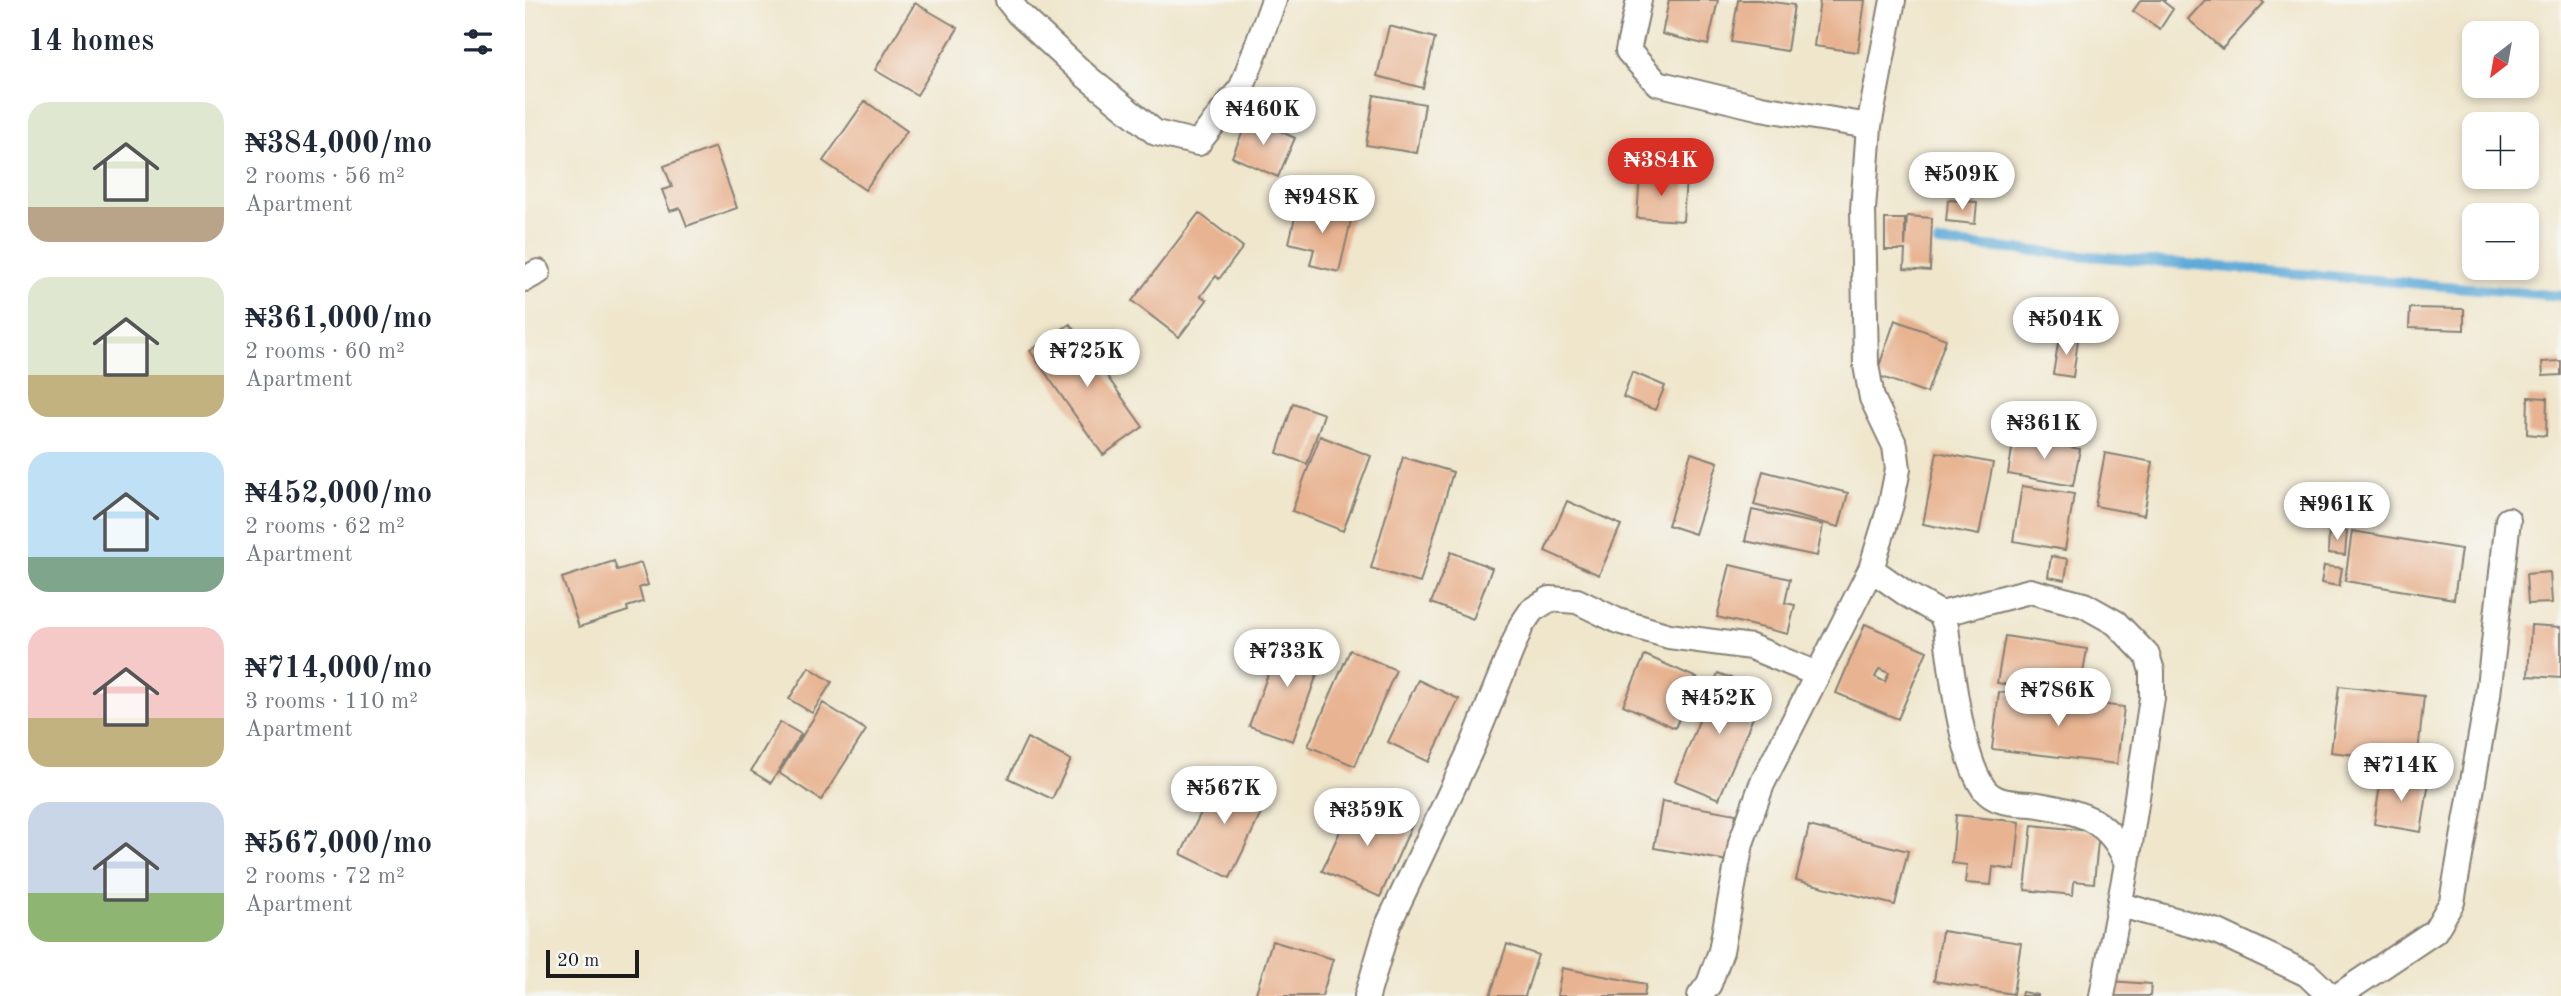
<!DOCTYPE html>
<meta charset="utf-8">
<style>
body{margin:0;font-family:"Old Standard TT",serif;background:#f2f2f3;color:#1f2937;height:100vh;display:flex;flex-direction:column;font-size:26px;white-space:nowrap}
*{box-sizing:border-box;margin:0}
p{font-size:23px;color:#747a83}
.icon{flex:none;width:38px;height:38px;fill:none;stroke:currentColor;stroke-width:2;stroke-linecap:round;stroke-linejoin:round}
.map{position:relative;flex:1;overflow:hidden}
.drawer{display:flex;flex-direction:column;background:#fff;width:525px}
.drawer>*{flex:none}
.needle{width:46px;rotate:211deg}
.buttons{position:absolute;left:1937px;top:21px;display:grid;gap:14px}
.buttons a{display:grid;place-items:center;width:77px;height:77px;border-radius:14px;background:#fff;box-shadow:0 4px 10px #0003;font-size:35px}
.scale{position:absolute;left:21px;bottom:18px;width:93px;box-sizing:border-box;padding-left:7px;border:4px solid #1c1c1c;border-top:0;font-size:19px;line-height:24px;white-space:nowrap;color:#1c1c1c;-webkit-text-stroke:5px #f6f6f2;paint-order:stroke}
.price{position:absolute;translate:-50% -60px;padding:0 16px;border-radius:24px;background:#fff;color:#222;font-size:23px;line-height:46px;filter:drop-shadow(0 2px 4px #0008)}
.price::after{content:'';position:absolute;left:50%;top:42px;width:21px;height:16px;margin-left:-10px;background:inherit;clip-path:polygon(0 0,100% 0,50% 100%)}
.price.on{background:#d93025;color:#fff}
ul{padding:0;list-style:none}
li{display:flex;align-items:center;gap:21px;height:175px;padding:0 28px}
li span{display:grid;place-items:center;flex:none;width:196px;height:140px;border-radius:21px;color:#555}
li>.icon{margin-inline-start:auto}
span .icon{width:84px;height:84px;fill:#fffc;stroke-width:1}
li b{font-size:30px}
h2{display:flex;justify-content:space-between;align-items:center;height:84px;padding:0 28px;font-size:30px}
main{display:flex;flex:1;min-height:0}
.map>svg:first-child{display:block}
</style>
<main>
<section class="drawer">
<h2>14 homes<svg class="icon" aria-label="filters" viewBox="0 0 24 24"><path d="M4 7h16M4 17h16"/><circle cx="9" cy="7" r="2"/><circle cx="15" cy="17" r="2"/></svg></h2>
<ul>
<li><span style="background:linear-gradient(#dfe7d0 75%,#b9a48a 0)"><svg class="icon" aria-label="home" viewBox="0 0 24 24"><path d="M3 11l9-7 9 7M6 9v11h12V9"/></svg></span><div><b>₦384,000/mo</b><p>2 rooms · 56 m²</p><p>Apartment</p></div></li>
<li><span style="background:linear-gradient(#dfe7d0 70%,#c2b280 0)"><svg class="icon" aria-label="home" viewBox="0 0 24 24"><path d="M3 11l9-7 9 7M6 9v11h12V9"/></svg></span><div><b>₦361,000/mo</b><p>2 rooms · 60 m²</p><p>Apartment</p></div></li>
<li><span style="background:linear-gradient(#bfe0f5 75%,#7fa58c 0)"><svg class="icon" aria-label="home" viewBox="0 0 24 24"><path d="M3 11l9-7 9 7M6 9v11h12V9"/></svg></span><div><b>₦452,000/mo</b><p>2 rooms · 62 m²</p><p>Apartment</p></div></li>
<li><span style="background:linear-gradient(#f6c9c9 65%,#c2b280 0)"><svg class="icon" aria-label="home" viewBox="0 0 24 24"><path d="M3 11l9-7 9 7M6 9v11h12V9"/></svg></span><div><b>₦714,000/mo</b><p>3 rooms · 110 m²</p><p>Apartment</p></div></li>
<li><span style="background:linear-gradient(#c9d6e8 65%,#8fb573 0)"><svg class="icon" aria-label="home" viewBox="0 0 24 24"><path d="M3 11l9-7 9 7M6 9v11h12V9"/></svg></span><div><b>₦567,000/mo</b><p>2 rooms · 72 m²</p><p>Apartment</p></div></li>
</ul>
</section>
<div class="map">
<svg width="2036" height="996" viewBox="0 0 2036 996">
<rect width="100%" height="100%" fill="#f6f6f2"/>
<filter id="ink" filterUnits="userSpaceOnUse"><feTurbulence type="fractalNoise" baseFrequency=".0143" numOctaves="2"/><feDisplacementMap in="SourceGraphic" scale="14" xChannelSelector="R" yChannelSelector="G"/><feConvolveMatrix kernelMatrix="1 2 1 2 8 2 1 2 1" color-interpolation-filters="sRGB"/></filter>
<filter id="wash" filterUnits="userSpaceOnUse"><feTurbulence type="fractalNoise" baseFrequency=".00686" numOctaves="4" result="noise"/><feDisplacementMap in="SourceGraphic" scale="28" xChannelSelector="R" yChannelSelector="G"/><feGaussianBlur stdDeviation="1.57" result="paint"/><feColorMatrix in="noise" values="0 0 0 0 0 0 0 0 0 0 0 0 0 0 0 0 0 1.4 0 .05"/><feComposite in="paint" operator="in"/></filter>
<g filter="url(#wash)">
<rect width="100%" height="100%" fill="#efe6cc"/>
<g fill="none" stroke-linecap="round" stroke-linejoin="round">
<!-- stream -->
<path stroke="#5faad8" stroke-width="10" d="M1413,243L2036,296"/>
</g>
<g id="blocks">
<!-- building -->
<path fill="#e8b391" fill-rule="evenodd" d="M1144,0H1193L1183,45L1137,34Z
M1213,0H1234L1269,5L1262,51L1206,42Z
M1295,0H1340L1333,52L1289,46Z
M1616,0H1640L1639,2L1648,9L1635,29L1608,11Z
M1680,0H1736L1739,3L1697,49L1663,19Z
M390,3L433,28L392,95L350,70Z
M864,26L910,38L898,88L852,76Z
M849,95L900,104L892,153L841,145Z
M340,101L382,131L340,190L298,161Z
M724,117L770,138L753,177L707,157Z
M190,147L212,208L162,226L155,208L145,211L137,190L147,187L139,166Z
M1115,174L1161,178L1158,221L1112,218Z
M1423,200L1452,202L1450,224L1421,221Z
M773,204L827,216L814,272L785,265L789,249L764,243Z
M674,213L718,247L694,279L691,276L676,296L682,300L654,337L607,301Z
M1382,216L1407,218L1405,271L1379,269L1380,250H1360V219H1380V246Z
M1885,308L1939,309V330L1884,328Z
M1370,320L1421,339L1402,393L1351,375Z
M545,324L618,427L578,455L505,351Z
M1534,338L1553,340L1548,377L1528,374Z
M2036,361V375L2018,376L2017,362Z
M1107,372L1140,386L1130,410L1098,397Z
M2003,397L2022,398L2021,436L2002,434Z
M768,403L799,414L782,464L752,453Z
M795,436L846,456L818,531L767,511Z
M1489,437L1555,449L1548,486L1483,474Z
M1412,452L1468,463L1454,535L1398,524Z
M1166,453L1193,462L1170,534L1143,525Z
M1580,453L1628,462L1619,515L1570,506Z
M878,457L928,472L895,583L846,568Z
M1238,471L1323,493L1314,527L1229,505Z
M1497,486L1549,494L1540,550L1488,541Z
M1042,501L1096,525L1074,575L1020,551Z
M1227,510L1298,525L1292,556L1220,541Z
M1804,530L1822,531L1820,555L1803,553Z
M1827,531L1936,549L1929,599L1820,581Z
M926,552L967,568L948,619L906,603Z
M1526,556L1543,559L1540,580L1523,577Z
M89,561L92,570L116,563L123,585L114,588L118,602L102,607L103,611L54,627L37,578Z
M1205,565L1265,579L1260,603L1270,605L1263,634L1192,617Z
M1799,566L1817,568L1814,586L1796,583Z
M2025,572L2027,603L2003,604L2001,574Z
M1340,624L1402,651L1373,719L1311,693ZM1354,669L1364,673L1360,682L1350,677Z
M2006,625L2036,627V678L2003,676Z
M757,636L800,652L768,741L724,726Z
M1480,636L1562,649L1554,696L1472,683Z
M825,650L871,670L830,766L783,746Z
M1120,655L1172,678L1150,728L1098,705Z
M284,667L307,682L287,713L264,699Z
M1193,673L1239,691L1194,799L1150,781Z
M893,680L934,699L904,762L863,742Z
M1814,686L1899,696L1892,762L1806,752Z
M1474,692L1529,699L1528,707L1540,708L1541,700L1599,707L1592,764L1467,749Z
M298,703L341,730L296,800L254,773Z
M255,722L276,734L246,783L226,771Z
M502,738L546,760L527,799L483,778Z
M1857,773L1904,782L1896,832L1849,824Z
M694,775L743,799L705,878L656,854Z
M829,800L887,825L855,897L797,871Z
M1137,801L1211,814L1203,861L1129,848Z
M1431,815L1495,822L1490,870L1468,867L1466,885L1440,883L1442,865L1427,863Z
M1507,825L1574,832L1569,883L1549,881L1548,895L1500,890Z
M1284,826L1383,851L1370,905L1271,880Z
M1417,931L1496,943L1488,994L1409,981Z
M747,941L808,959L797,996H730Z
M982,944L1013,955L1000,996H965Z
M1037,968L1121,984L1119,996H1032Z
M1585,981L1626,984L1625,996H1585Z
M1497,992L1513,995V996H1496Z"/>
</g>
</g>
<g filter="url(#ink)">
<use href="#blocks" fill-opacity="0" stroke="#868174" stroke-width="2"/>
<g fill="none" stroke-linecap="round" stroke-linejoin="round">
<defs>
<path id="street" d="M483,0L494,14L562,77L631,133L673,143L717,87L749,0
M1114,0L1103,51L1132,83L1236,108L1344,126
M0,279L13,272
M1346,569L1383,595L1416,614L1421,627C1426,668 1436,757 1459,789C1472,806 1495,802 1514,805C1557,812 1587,821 1602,864L1577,996
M1416,614L1505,591L1559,605L1591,623L1622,655L1627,671V698L1602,863
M1596,905L1693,932L1782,974L1805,996
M842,996L863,925L947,747L996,626L1007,610L1025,599L1052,601L1093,621L1144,636L1226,647L1292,674
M1175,996L1184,984L1196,951L1216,843L1237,784L1346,569L1366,504L1373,469L1370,446L1347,398L1341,365L1338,210L1344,126L1368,0
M1813,996L1910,931L1927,902L1963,695L1983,520"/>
</defs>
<!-- street casing -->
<use href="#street" stroke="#868174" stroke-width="28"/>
<!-- street -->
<use href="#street" stroke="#fff" stroke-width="24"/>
</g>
</g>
</svg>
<div class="buttons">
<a><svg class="needle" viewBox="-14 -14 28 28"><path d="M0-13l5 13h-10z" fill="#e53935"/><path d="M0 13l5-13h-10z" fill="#747a83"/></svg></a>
<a>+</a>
<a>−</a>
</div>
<div class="scale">20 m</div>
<b class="price" style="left:738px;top:147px">₦460K</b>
<b class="price on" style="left:1136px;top:198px">₦384K</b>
<b class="price" style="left:1437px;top:212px">₦509K</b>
<b class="price" style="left:797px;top:235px">₦948K</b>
<b class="price" style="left:1541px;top:357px">₦504K</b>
<b class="price" style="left:562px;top:389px">₦725K</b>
<b class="price" style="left:1519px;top:461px">₦361K</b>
<b class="price" style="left:1812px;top:542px">₦961K</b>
<b class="price" style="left:762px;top:689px">₦733K</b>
<b class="price" style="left:1533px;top:728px">₦786K</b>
<b class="price" style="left:1194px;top:736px">₦452K</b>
<b class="price" style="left:1876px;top:803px">₦714K</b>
<b class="price" style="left:699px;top:826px">₦567K</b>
<b class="price" style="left:842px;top:848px">₦359K</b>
</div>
</main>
